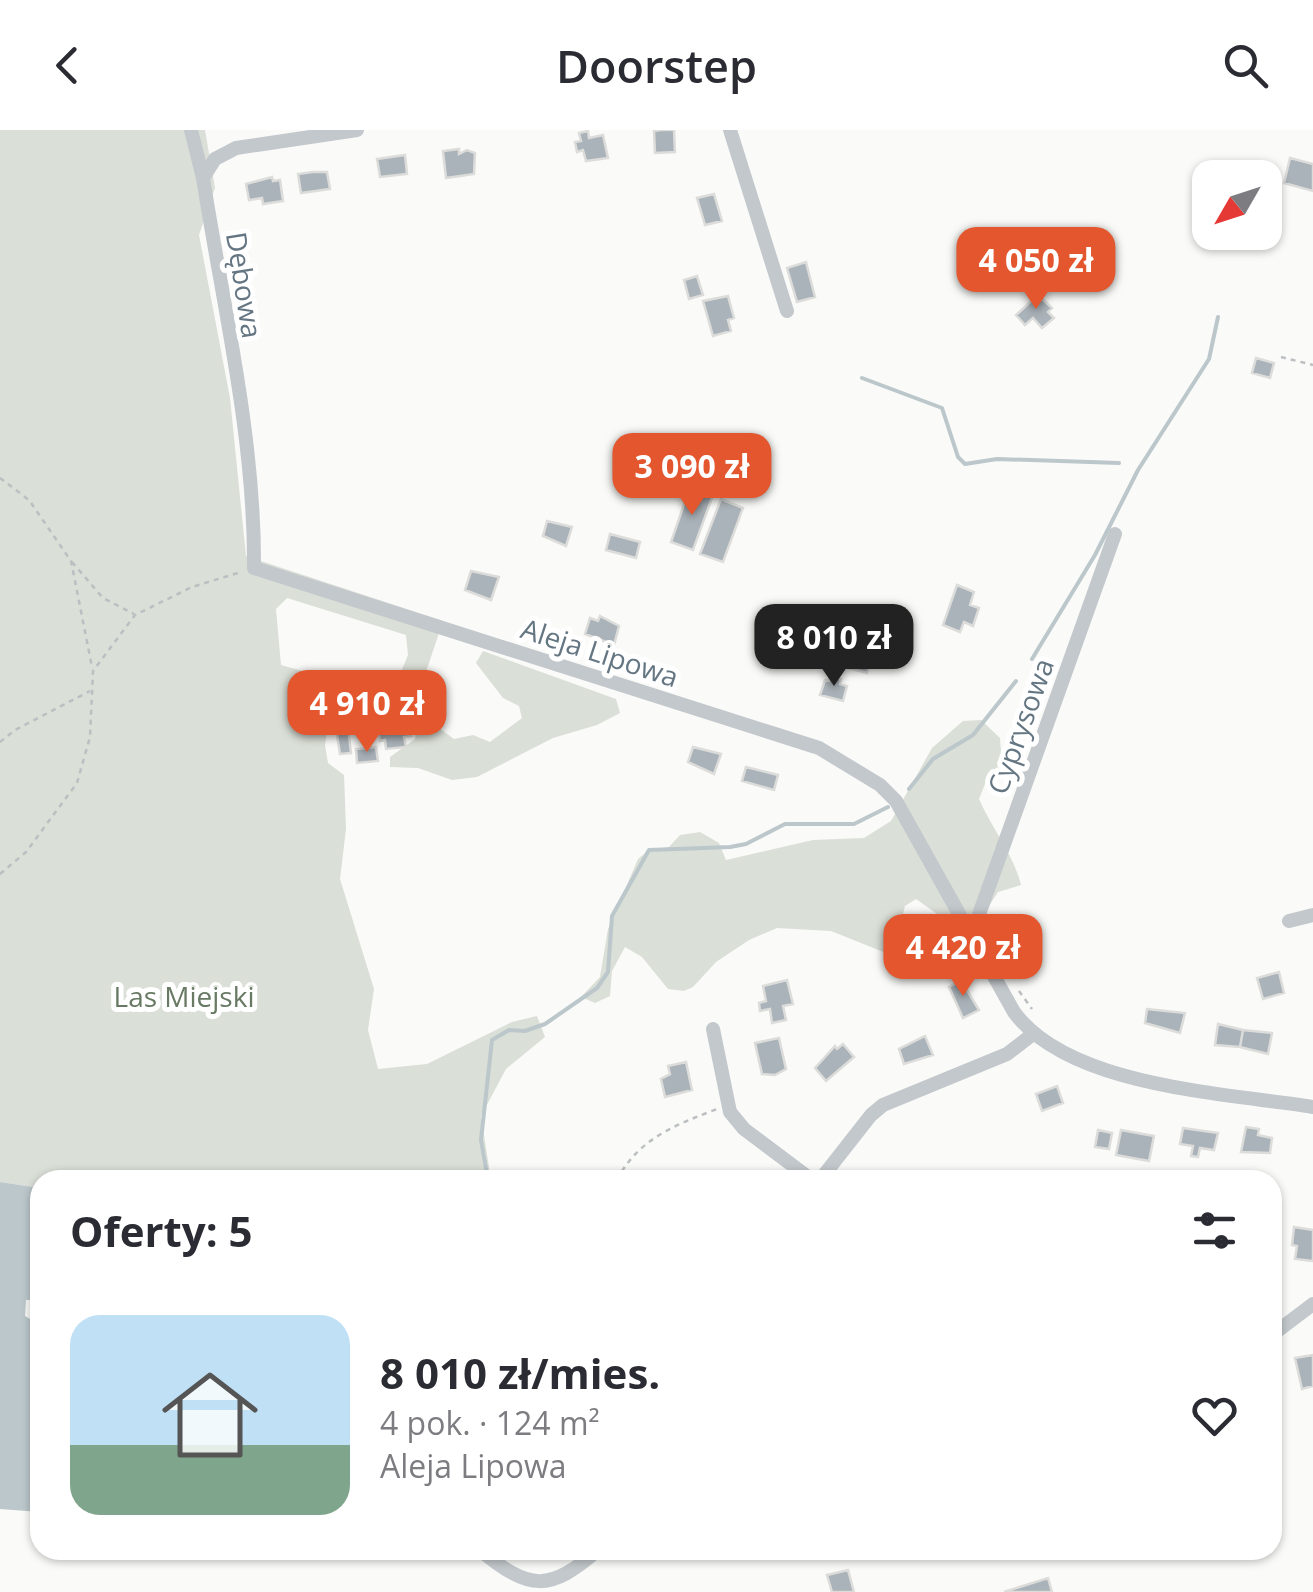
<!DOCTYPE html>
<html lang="pl">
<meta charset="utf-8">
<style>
body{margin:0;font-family:"Open Sans",sans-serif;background:#f7f7f7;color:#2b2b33;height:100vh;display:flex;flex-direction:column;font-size:38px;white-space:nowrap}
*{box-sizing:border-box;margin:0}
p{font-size:32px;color:#7c7c81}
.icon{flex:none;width:55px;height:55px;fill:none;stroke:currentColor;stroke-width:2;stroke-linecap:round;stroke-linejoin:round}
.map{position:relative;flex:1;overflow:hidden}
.sheet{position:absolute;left:30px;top:1040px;width:1252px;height:390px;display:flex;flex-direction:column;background:#fff;border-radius:30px;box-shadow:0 2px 8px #0004}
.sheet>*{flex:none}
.needle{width:65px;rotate:231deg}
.fabs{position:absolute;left:1192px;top:30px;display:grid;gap:20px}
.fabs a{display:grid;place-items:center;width:90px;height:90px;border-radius:20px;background:#fff;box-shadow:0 2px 8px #0004;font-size:50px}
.price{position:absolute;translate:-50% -85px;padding:0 22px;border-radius:20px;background:#e4572e;color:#fff;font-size:32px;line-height:65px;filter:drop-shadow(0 2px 5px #0008)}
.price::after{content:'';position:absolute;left:50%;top:60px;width:30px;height:22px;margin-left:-15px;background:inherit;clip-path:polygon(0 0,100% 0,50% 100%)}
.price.on{background:#222;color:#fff}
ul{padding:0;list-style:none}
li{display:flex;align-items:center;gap:30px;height:250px;padding:0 40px}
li+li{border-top:2px solid #e1e1e2}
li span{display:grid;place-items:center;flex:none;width:280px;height:200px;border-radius:30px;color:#555}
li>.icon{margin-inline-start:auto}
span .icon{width:120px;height:120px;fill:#fffc;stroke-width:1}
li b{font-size:42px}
h2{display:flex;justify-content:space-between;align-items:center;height:120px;padding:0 40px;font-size:42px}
header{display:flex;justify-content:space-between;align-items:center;height:130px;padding:0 40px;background:#fff;font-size:45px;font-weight:600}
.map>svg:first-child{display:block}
</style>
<header><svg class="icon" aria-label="back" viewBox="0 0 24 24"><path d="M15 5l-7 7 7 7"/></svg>Doorstep<svg class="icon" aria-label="search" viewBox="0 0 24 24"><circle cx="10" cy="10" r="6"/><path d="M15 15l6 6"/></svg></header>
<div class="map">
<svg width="1313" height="1462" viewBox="0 0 1313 1462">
<rect width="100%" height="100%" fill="#fafaf8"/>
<!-- green -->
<path fill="#dadfd7" d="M0,0H205L215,58L199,105L230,268L246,426L443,491L422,554L399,547L408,525L406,505L287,468L276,479L281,535L320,546L330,581L325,615L328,633L344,645L346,699L340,749L374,859L368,900L378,939L427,934L512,892L537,886L545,907L506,939L481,986L491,1050H40V1058L0,1052Z
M483,521L616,569L620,583L597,595L553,608L477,647L452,650L418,638L390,637V627L415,609L417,592L425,588L454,609L473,605L490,612L522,588L519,576L503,568L476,533Z
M981,590L1000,608L1002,637L985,654L979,669C992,699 1013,723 1021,755L998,762L987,779L947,791L916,769L905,776L894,818L886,823L831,801L777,798L749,810L716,832L693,857L684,861L668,859L642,827L625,817L612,841L610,866L595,873L581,867L600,847L608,799L638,729L649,720L669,717L680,705L700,702L719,713L726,730L813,710L864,708L891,691L932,618L963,591Z"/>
<!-- water -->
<path fill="#bbc7cb" d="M0,1052L40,1058V1170H26L25,1186L40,1195V1382L0,1379Z"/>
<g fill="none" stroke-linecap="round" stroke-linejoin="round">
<!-- stream -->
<path stroke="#bbc7cb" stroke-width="4" d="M862,248L942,278L958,327L965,334L997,329L1119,333
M1032,529L1095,425L1138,340L1209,229L1218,187
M909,659L933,629L973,605L1016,551
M488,1050L481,1010L492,910L509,900L525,901L545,894L597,858L608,842L612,786L649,720L730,717L746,714L785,694H854L888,677"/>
</g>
<!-- building -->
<path fill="#aab3b9" stroke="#dcdcda" stroke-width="2.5" d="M661,0H674L675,22L655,23L654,1Z
M588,1L589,8L603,5L608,28L586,31L583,20L577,22L575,12L581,11L579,3Z
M459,19V24L467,20L475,23L474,44L446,48L443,21Z
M405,25L407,44L380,47L377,29Z
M1290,28L1313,34V61L1284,53Z
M313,42H327L330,59L301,63L298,44Z
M272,47L273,51L280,50L283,71L263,74L262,68L249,70L246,54Z
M714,64L722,91L705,95L697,68Z
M806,132L815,167L797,172L787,138Z
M697,146L703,165L689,169L684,150Z
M1038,165L1052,178L1048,182L1054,188L1042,198L1033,188L1025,195L1016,185Z
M728,166L734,188L728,190L731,201L713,206L703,171Z
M1256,228L1274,233L1270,248L1252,243Z
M695,323L707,327L698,351L686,347Z
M706,332L740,345L734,361L700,349Z
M690,357L713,365L693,420L671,412Z
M721,369L743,378L723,432L700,424Z
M547,391L572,397L566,416L543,406Z
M610,404L640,412L636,428L606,420Z
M471,441L499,447L491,470L465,460Z
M957,455L974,462L970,475L979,478L973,496L964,492L960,502L943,495Z
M860,479L876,483L864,529L871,530L867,543L845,537Z
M600,486L619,496L614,515L585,504L590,488L598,491Z
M823,508L851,515L847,529L819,522Z
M830,546L841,549L840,554L847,556L843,571L820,565L825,550L829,551Z
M402,591L403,597L409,596L411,606L404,607L406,617L386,619L385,610L380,611L378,594Z
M348,597L351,623L340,624L336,599Z
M376,617L378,631L357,633L356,619Z
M693,617L721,624L714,644L688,632Z
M746,637L778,645L774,660L742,651Z
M1279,842L1284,863L1263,869L1257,848Z
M787,850L793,874L783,876L786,890L772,893L770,879L760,881L759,873L766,871L763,856Z
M961,850L979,880L963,888L949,857Z
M1147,879L1185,883L1180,903L1145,893Z
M1218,894L1243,900L1240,917L1215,915Z
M1243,900L1272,903L1268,924L1240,917Z
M925,906L933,925L904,934L899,919Z
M779,908L786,939L775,945L762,944L755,913Z
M843,914L854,927L826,951L815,938L835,916L837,919Z
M686,932L692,960L665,967L661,949L670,944L668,936Z
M1057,956L1063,973L1042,981L1036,964Z
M1246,997L1259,999L1258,1005L1272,1008L1270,1023L1241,1022Z
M1183,998L1218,1003L1214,1020L1200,1018L1198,1027L1191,1026L1193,1016L1180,1014Z
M1098,1000L1112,1003L1109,1019L1095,1017Z
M1121,1000L1154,1006L1149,1031L1116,1025Z
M1294,1097L1313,1100V1131L1295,1129L1297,1116L1292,1115Z
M1313,1225V1256L1302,1259L1295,1228Z
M848,1440L854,1462H832L827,1445Z
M1048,1448L1052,1462H1004Z"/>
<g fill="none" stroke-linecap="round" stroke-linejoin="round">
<!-- path -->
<path stroke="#bbbfc2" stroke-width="2.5" stroke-dasharray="5 5" stroke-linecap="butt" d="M1281,227L1313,235
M0,348L29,370L71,431L92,537
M72,432L103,468L134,484
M0,612L15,600L90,561
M0,744L26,722L77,653L90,607L93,541L135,485L192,457L241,442
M1019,861L1032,879
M617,1050C638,1009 675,995 717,979"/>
<!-- minor -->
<path stroke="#c3c8cc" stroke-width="14" d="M191,0L203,48
M357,0L236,18L215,29L203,48C223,176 255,307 254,438L819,618L880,655L896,671L1014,882C1069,957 1225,963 1313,977
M730,0L787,181
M1289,791L1313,785
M972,804L1115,404
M713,899L730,982L744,999L812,1050
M820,1050L871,985L883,975L1007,924L1033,904
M1272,1205L1313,1174
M480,1420C530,1461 549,1462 598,1420"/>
</g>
<g text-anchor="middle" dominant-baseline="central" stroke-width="10" stroke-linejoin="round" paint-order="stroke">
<!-- street labels -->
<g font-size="28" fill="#657683" stroke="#fff">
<text transform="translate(245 155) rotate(81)">Dębowa</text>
<text transform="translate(600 522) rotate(18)">Aleja Lipowa</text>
<text transform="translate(1020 596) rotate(-70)">Cyprysowa</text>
</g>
<!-- park labels -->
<g font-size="28" fill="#687a64" stroke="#fff">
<text x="184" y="866">Las Miejski</text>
</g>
</g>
</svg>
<div class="fabs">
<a><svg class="needle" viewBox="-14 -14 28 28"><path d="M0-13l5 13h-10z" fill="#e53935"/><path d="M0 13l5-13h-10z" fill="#7c7c81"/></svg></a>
</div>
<b class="price" style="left:1036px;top:182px">4 050 zł</b>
<b class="price" style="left:692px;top:388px">3 090 zł</b>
<b class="price on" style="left:834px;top:559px">8 010 zł</b>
<b class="price" style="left:367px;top:625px">4 910 zł</b>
<b class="price" style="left:963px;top:869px">4 420 zł</b>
<section class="sheet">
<h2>Oferty: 5<svg class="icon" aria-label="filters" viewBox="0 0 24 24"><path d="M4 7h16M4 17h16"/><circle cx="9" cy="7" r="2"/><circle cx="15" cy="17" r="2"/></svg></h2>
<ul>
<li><span style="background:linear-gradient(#bfe0f5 65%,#7fa58c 0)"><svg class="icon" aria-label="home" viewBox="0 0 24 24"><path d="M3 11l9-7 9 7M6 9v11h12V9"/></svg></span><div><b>8 010 zł/mies.</b><p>4 pok. · 124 m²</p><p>Aleja Lipowa</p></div><svg class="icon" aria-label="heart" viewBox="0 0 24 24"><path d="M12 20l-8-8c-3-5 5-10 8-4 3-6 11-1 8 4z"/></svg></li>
</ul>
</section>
</div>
